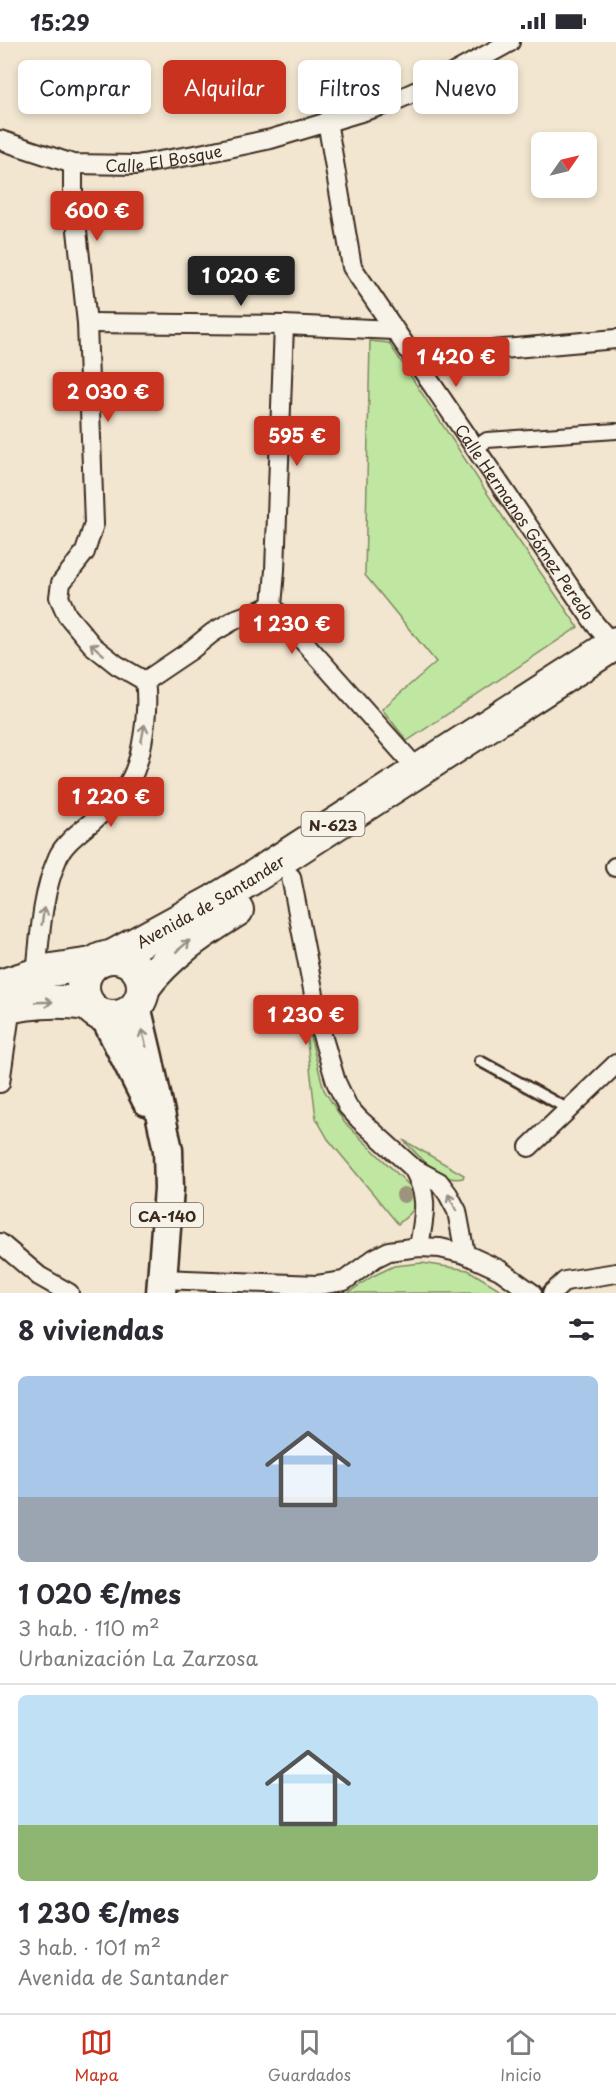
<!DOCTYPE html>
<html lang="es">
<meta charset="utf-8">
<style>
body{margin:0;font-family:"Playpen Sans",sans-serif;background:#f2f2f3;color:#2b2b33;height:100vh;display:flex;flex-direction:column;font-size:22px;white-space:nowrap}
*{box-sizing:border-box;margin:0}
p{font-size:20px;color:#7c7c81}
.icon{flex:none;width:33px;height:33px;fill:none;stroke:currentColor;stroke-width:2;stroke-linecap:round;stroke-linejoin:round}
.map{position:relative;height:1251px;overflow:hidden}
.details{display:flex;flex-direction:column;background:#fff;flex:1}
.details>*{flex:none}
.banner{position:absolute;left:18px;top:18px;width:580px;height:54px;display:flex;gap:12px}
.needle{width:39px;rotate:56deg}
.controls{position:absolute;left:531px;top:90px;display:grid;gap:12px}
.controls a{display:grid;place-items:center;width:66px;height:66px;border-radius:9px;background:#fff;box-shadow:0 3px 9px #0003;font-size:30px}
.price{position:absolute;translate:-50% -51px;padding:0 14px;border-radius:6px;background:#c8321e;color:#fff;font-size:20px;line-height:39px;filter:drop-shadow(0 2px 3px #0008)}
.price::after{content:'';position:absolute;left:50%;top:36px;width:18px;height:14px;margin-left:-9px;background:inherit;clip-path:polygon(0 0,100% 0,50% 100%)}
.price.current{background:#222;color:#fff}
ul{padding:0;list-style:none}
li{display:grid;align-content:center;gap:12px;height:318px;padding:0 18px}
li+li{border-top:2px solid #e1e1e2}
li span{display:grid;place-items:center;height:186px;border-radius:9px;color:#555}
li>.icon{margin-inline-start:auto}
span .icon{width:108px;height:108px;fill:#fffc;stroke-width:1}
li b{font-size:26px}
h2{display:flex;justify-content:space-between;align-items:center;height:72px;padding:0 18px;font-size:26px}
.pill{padding:0 21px;border-radius:9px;background:#fff;box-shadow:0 3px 9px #0003;font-size:21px;line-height:54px}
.pill.current{background:#c8321e;color:#fff}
.status{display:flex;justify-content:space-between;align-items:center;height:42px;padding:0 30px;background:#fff;direction:ltr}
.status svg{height:16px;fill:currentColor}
.dock{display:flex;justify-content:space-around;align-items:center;height:84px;border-top:2px solid #e1e1e2;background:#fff;font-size:16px;color:#7c7c81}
.dock a{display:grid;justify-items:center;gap:3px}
.dock .current{color:#c8321e}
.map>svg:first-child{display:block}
</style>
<div class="status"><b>15:29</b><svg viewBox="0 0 49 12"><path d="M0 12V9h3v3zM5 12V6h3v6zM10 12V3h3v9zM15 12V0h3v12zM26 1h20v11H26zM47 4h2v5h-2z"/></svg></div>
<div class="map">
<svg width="616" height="1251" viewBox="0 0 616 1251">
<rect width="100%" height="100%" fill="#f2e6d0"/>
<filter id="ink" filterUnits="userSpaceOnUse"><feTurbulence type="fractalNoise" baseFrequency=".0167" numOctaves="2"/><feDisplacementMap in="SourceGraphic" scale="12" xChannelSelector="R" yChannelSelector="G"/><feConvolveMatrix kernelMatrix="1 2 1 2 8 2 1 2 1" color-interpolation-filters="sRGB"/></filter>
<g filter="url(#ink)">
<!-- green -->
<path fill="#c0e7a2" stroke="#7e8860" stroke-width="1.5" d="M370,299L389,301L510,486L578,585L407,699L382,667L436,620L365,533Z
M303,967L324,1048L344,1080L412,1146C422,1165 411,1171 398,1182L328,1097L316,1076Z
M403,1098L464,1133L463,1136C440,1142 418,1112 403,1098Z
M422,1221L468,1228L506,1251H348L373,1234L394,1224Z"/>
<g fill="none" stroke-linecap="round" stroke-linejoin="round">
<defs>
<path id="service" d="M480,1019L568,1067"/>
<path id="pedestrian" d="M475,406L487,398L616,389"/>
<g id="minor">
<path id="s1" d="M327,79L352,225L595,582L613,603"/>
<path id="s2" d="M0,98L73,122L136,123L200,112L271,97L388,62L441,38L510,0"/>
<path d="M87,281L284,283L394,288"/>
<path d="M413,315L616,297"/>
<path d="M272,564L275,528L284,283"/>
<path d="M145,639L191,608L212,591L236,577L272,564L418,728"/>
<path d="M615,825H616"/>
<path d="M291,835L322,993L336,1040L348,1065L359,1077L413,1126L439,1140L448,1152L457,1169L465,1212"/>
<path d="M36,932C40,894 42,851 58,815C64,801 81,789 93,779C105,768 119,756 128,742C143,719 149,666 145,639L117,623L93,604L67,573L59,555L61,541L85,510L94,482L87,281L73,151V122"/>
<path d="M0,1041L11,964"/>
<path d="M529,1105L616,1022"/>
<path d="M413,1126C430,1156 424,1173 419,1205"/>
<path d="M0,1201L39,1234L69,1251"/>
<path d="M162,1237L317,1243L344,1239L375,1216L389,1209L419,1205L440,1206L465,1212L500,1228L532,1251"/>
<path d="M552,1251L565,1239L616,1231"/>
</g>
<path id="primary" d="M136,964L148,1015L168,1108L169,1147L161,1251
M105,975L147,1059"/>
<g id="trunk">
<path id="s3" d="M113,914L214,859L252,836L616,601"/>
<circle cx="113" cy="945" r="30"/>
<path d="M0,944L51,928L92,922"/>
<path d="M143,946C168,912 202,890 237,868"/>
<path d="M0,967C30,959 58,958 88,962"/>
</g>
</defs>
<!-- service casing -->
<use href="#service" stroke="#3b2a1e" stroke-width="14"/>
<!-- pedestrian casing -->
<use href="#pedestrian" stroke="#3b2a1e" stroke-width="18"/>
<!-- minor casing -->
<use href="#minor" stroke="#3b2a1e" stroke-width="22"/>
<!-- primary casing -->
<use href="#primary" stroke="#3b2a1e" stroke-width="33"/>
<!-- trunk casing -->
<use href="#trunk" stroke="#3b2a1e" stroke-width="36"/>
<!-- service -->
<use href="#service" stroke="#f7f3e8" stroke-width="9"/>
<!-- pedestrian -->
<use href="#pedestrian" stroke="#f7f3e8" stroke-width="14"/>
<!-- minor -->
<use href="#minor" stroke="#f7f3e8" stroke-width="18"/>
<!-- primary -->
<use href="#primary" stroke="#f7f3e8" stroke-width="28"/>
<!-- trunk -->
<use href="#trunk" stroke="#f7f3e8" stroke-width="32"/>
</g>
<!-- trees -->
<circle fill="#9c947c" cx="404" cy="1153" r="8"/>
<!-- one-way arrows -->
<defs><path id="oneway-shaft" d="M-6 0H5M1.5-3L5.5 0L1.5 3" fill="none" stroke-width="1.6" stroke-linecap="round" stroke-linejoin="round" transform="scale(1.5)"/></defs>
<g stroke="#998e83">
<use href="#oneway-shaft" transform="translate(97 607) rotate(-139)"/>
<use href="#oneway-shaft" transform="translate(143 691) rotate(-79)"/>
<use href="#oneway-shaft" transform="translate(43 874) rotate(-81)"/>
<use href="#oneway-shaft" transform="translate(183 904) rotate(-40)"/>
<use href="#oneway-shaft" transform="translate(44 960) rotate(-2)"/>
<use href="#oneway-shaft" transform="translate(144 996) rotate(-104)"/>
<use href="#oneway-shaft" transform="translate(452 1160) rotate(-117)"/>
</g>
</g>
<g text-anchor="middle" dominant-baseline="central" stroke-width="6" stroke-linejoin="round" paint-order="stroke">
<!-- shield labels -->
<g fill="#f7f3e8" stroke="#73665b" stroke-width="1.5">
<rect x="301.5" y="770" width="63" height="24" rx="4.5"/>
<rect x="131" y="1161" width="72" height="24" rx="4.5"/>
</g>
<g font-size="15" font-weight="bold" fill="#3b2a1e">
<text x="333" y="782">N-623</text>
<text x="167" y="1173">CA-140</text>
</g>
<!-- street labels -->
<g font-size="16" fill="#3b2a1e" stroke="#f7f3e8">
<text stroke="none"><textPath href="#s2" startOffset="168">Calle El Bosque</textPath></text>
<text stroke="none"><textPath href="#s1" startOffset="456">Calle Hermanos Gómez Peredo</textPath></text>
<text stroke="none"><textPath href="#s3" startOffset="112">Avenida de Santander</textPath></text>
</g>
</g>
</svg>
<div class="controls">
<a><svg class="needle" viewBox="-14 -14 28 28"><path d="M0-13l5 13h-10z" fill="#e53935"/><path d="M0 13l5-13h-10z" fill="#7c7c81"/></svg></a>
</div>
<b class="price" style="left:97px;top:200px">600 €</b>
<b class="price current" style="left:241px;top:265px">1 020 €</b>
<b class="price" style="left:456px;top:346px">1 420 €</b>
<b class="price" style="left:108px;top:381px">2 030 €</b>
<b class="price" style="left:297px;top:425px">595 €</b>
<b class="price" style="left:292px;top:613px">1 230 €</b>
<b class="price" style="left:111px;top:786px">1 220 €</b>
<b class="price" style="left:306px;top:1004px">1 230 €</b>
<div class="banner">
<a class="pill">Comprar</a>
<a class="pill current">Alquilar</a>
<a class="pill">Filtros</a>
<a class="pill">Nuevo</a>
</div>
</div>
<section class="details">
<h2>8 viviendas<svg class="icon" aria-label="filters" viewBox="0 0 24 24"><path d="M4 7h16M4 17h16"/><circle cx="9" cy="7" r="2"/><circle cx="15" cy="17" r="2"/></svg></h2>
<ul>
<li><span style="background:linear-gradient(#a9c7e8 65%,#9aa5b1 0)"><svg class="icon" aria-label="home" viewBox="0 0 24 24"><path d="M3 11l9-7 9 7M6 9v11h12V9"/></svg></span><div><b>1 020 €/mes</b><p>3 hab. · 110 m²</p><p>Urbanización La Zarzosa</p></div></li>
<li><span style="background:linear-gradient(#bfe0f5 70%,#8fb573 0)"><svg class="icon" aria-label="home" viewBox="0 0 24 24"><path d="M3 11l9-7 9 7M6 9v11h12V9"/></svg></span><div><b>1 230 €/mes</b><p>3 hab. · 101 m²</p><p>Avenida de Santander</p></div></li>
</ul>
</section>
<nav class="dock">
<a class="current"><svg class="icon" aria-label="map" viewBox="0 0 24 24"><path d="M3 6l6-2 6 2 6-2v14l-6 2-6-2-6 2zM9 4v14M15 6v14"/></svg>Mapa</a>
<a><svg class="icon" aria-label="saved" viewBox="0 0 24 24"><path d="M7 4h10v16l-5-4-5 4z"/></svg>Guardados</a>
<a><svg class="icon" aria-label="home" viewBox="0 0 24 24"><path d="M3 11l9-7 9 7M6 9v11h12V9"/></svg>Inicio</a>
</nav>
